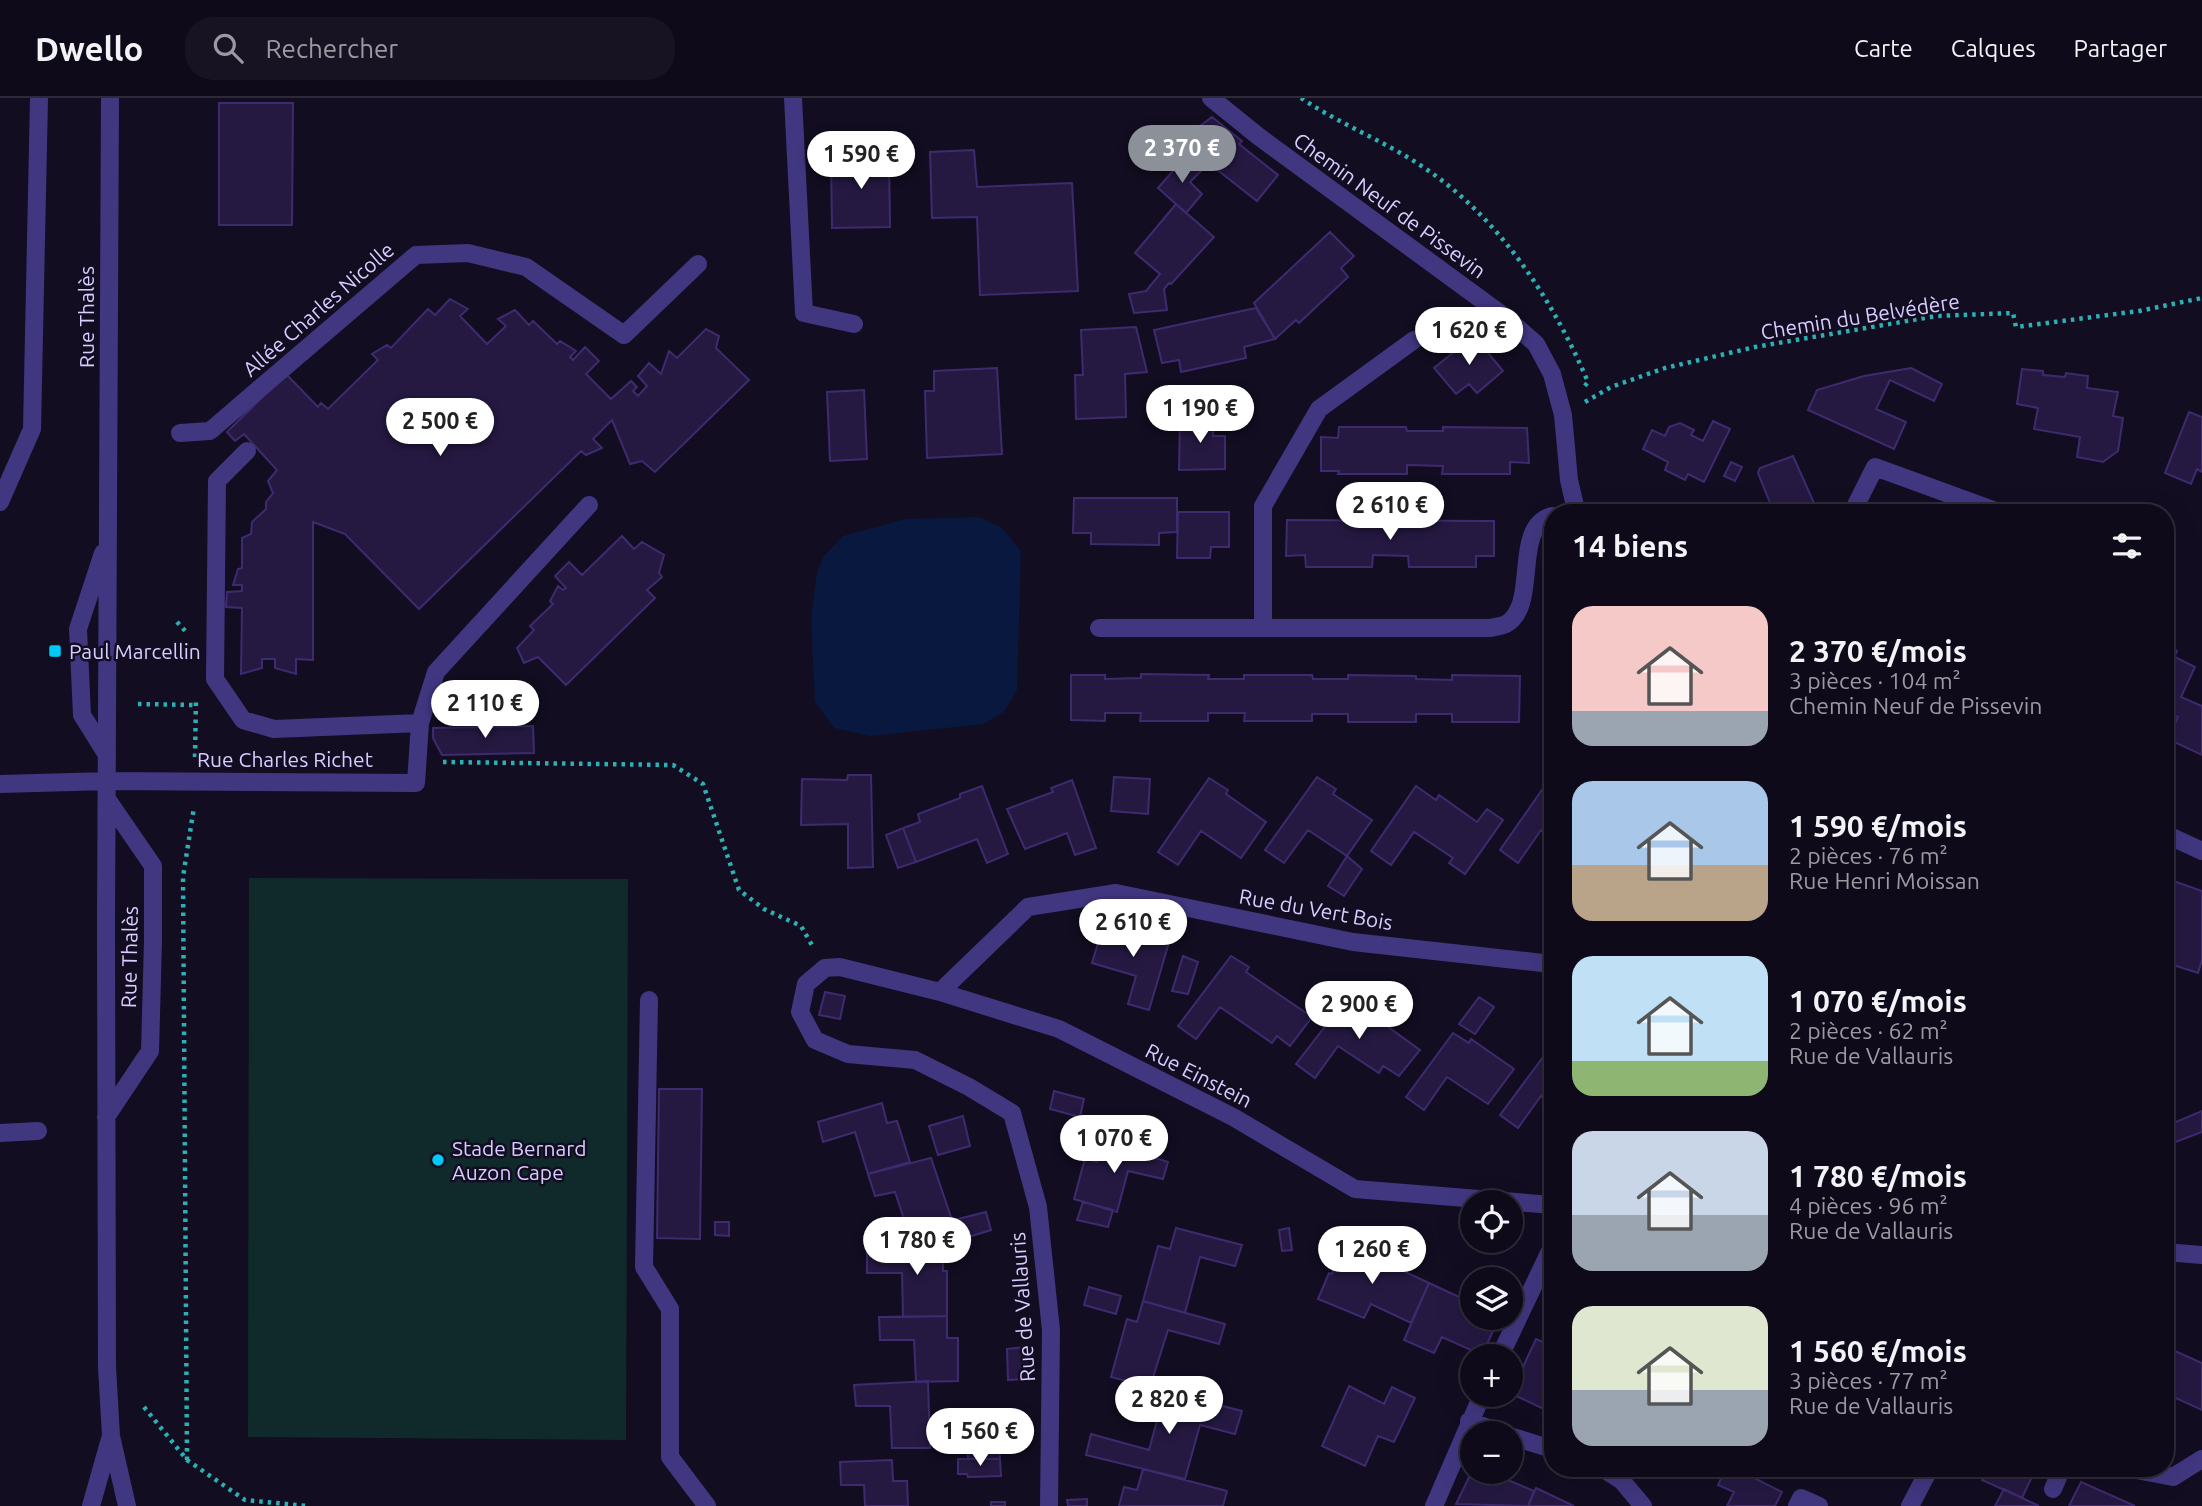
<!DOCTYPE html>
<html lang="fr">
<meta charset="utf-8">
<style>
body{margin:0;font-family:Ubuntu,sans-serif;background:#171322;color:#f1f3f6;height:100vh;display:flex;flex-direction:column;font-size:26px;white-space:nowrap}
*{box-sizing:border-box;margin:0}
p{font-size:23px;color:#9b9aa2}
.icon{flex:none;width:38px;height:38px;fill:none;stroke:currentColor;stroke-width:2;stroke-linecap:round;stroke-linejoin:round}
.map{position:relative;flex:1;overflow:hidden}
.side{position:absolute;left:1544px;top:406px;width:630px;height:973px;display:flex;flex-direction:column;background:#0e0a19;border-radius:28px;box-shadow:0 7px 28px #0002,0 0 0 2px #2e2b38}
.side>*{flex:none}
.fabs{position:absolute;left:1460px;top:1092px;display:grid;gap:14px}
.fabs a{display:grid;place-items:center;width:63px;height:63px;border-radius:50%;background:#0e0a19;box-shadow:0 7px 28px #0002,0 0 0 2px #2e2b38;font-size:35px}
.price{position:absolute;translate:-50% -60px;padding:0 16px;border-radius:24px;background:#fff;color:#222;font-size:23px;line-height:46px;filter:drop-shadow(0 2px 4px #0008)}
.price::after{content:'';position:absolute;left:50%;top:42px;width:21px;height:16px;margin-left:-10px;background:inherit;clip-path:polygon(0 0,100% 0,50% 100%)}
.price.current{background:#8c9099;color:#fff}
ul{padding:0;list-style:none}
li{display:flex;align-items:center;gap:21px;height:175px;padding:0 28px}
li span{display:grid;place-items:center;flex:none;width:196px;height:140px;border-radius:21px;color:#555}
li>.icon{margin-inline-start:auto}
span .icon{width:84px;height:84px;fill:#fffc;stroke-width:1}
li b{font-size:30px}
h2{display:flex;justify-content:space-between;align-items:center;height:84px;padding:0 28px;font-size:30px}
header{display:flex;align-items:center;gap:42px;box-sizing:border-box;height:98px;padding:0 35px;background:#0e0a19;border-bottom:2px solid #2e2b38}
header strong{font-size:33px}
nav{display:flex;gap:38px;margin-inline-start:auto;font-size:24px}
.search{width:490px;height:63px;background:#171322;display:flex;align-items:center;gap:18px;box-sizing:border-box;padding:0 24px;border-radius:28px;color:#9b9aa2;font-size:26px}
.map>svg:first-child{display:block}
</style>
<header>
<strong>Dwello</strong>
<div class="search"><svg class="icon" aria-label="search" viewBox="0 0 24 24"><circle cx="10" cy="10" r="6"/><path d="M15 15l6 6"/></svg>Rechercher</div>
<nav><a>Carte</a><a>Calques</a><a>Partager</a></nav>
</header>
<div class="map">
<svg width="2202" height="1408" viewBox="0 0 2202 1408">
<rect width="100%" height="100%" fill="#120d21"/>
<!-- green -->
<path fill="#102a2b" d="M249,780L628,781L626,1342L248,1339Z"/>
<!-- water -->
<path fill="#09183e" d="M978,419L1001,429L1021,453L1017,592L1004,614L984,626L870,638L834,630L815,604L811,519L817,475L823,459L843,438L905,421Z"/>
<!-- building -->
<path fill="#251942" stroke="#3e2b6f" stroke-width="2" d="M219,5H293L292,127H219Z
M1212,19L1242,43L1239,46L1278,77L1257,103L1206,63L1191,56L1177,45Z
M974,52L977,89L1072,85L1078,193L980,197L977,119L932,120L930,54Z
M889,56L890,129L832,130L831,58Z
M1185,59L1201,73L1190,84L1202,96L1186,115L1158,90Z
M1176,106L1214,139L1171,186L1169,185L1164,191L1167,212L1134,215L1129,196L1146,193L1160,176L1135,155Z
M1330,134L1354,158L1341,170L1348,179L1299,225L1296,222L1275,241L1254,205Z
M450,201L468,211L460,218L487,246L506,228L498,221L515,212L529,227L533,223L557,246L560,243L576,253L570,259L573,262L585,249L599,263L586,276L611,301L631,283L637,289L633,293L638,298L647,288L638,278L649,265L661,276L669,253L677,260L706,231L719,238L716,250L749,282L655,374L642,363L630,366L612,322L593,341L602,350L586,357L581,353L419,511L345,436L313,424V562L296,561V576L275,570V561H262V570L241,576L242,510L226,509L227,494L242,493V487H233L238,471L242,470V440L251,436L252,424L266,411V404L273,395L268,383L277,372L244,336L235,343L227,334L286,276L318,309L321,305L328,311L378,262L372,256L387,247L391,250L428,211L435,217Z
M1256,210L1275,241L1244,249L1246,260L1181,274L1179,262L1162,265L1154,232Z
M1136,229L1147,274L1125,276L1126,319L1076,321L1075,277H1083L1081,232Z
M1474,238L1503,273L1477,295L1469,286L1456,296L1434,270Z
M997,270L1002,356L927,360L925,293H934V273Z
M1911,270L1942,286L1934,303L1890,282L1876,311L1906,324L1894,351L1808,312L1817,292L1864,278Z
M2022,271L2043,273V277L2065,279L2066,275L2088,278L2087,290L2118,294L2113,318L2123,320L2118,353L2103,364L2077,359L2080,339L2034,331L2038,310L2017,306Z
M864,292L867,361L830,363L827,294Z
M2189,314L2202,319V374L2197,371L2191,386L2165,375Z
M1213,319V338H1225V371L1179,372L1180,320Z
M1713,323L1730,331L1704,384L1688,376L1685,382L1665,372L1668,364L1643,351L1652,332L1665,338L1669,329L1680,325L1694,332L1691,337L1703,343Z
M1339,329H1406L1407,333H1443V329L1527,330L1529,365L1510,364V376H1442L1443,368L1407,367V376H1338L1339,373H1321V339L1338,340Z
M1793,358L1814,405L1809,413L1812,415H1753L1770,405L1758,375L1760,370Z
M1731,364L1742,369L1735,383L1724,378Z
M1074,400H1177V434L1159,435V447L1091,446V435H1073Z
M1178,414H1229V449H1211L1210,460H1177Z
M1287,422L1494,423V458H1476V469H1409L1408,458L1373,457L1372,469H1306L1305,457L1286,458Z
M622,438L634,451L642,444L664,457L659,475L662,479L647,492L655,500L566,587L538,559L524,565L517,550L534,532L530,528L553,506L550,503L558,488L563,492L566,490L555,478L569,464L582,477Z
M2165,547L2177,553L2165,580Z
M2175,559L2195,569L2181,599L2202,608V657L2168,641L2178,619L2168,614L2165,621V580Z
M1141,576L1209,577L1208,581H1244V577H1312L1313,581H1348V577L1416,578V581L1452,582V577L1520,578L1519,624H1452V616H1416V624H1348V616H1312V623H1244L1245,615H1208V623H1140L1141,615H1105V623L1071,622V577H1105V581L1141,580Z
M533,628L534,655L442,657L433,640V630Z
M848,677H871L873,769L848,770V726L801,727L802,681L847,682Z
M1114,679L1150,681L1148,716L1111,713Z
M1317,679L1336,691L1333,696L1372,722L1347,758L1308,732L1284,765L1265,752Z
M1209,680L1228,692L1226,696L1266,724L1241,760L1201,733L1178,767L1158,754Z
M1072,682L1096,750L1075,757L1067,735L1025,751L1007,711L1053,694L1051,690Z
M982,688L1008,756L987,765L977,741L916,764L903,730L920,724L918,716L960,700V696Z
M1416,688L1436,702L1439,697L1477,724L1487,711L1503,722L1465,776L1449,765L1453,760L1414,734L1391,767L1371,753Z
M1544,689L1552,695V739L1541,732L1518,765L1500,752Z
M903,730L916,764L898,770L886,737Z
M1347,758L1362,771L1344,798L1328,788Z
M2165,780L2202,793V862L2198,875L2167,865L2175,842L2165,839Z
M1104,825L1149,837L1150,834L1170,841L1149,912L1128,906L1136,878L1092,865Z
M1183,858L1198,864L1188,896L1172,893Z
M1231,858L1249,869L1246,874L1312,919L1290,948L1277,938L1272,945L1220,909L1196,941L1178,928Z
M825,894L845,898L840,921L819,917Z
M1350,896L1369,909L1366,913L1420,952L1399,978L1383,968L1379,975L1338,948L1315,980L1296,966Z
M1479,899L1494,909L1475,936L1459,926Z
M1453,935L1469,945L1471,941L1514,971L1488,1006L1447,979L1424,1012L1406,999Z
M1552,947V1006L1541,998L1518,1030L1500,1017Z
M659,991H702L700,1141L657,1140Z
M1054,993L1084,1001L1080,1019L1050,1011Z
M882,1005L887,1025L897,1023L910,1064L868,1076L855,1034L823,1044L818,1024Z
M2202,1013V1034L2173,1045L2166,1028Z
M963,1018L970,1048L938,1057L929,1028Z
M1103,1044L1168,1064L1163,1081L1128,1073L1117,1114L1074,1101L1085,1060L1097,1064Z
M931,1060L952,1122L909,1136L895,1094L875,1098L868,1076Z
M1083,1104L1113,1112L1108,1129L1077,1122Z
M986,1114L991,1132L959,1142L954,1122Z
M715,1124H729V1138L715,1137Z
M1176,1130L1242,1147L1235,1168L1200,1159L1185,1215L1143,1203L1158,1148L1170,1151Z
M1289,1130L1292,1152L1282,1153L1279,1132Z
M943,1140V1173H947V1218L903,1219L902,1175H867V1155L919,1154V1141Z
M1346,1146L1429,1185L1411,1225L1371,1206L1364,1220L1318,1201L1329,1175L1332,1176Z
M1429,1185L1472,1205V1220H1499L1482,1257L1442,1239L1434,1255L1404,1242Z
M1089,1189L1121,1198L1116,1216L1084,1207Z
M1143,1203L1225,1226L1219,1246L1168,1232L1150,1289L1111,1279L1127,1221L1137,1224Z
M947,1218V1240H958V1283L916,1284L914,1242H880L879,1219Z
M1536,1241L1552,1248V1315L1510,1295V1289L1517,1272L1521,1273Z
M1026,1249L1028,1281L1008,1282L1007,1251Z
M2166,1249L2202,1265V1312L2167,1296L2165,1300Z
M928,1283L930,1350H892L890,1308H856L854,1287Z
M1349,1288L1384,1306L1392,1289L1415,1300L1394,1344L1378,1338L1365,1368L1322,1348Z
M1165,1293L1242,1313L1235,1336L1200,1327L1185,1381L1086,1357L1091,1336L1149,1352Z
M967,1343H999L1000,1361H968Z
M958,1361H1000L1001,1378L968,1379L967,1376H958Z
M892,1362L893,1383H907L908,1408H865L864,1387H841L840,1364Z
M1726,1370H1750L1748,1377L1782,1394L1775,1408H1727L1734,1394L1718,1387Z
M1987,1370H2036L2022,1400L1982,1382Z
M1143,1371L1227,1393L1223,1408H1119L1124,1389L1137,1392Z
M1472,1373L1489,1374L1534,1393L1528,1408L1456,1406Z
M2081,1384L2135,1408H2069Z
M1536,1390L1574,1408H1528Z
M2004,1391L2022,1400L2039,1408H1995Z
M1087,1401V1408H1068L1067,1402Z
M991,1404H1005V1408H991Z"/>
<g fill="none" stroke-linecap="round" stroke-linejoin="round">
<!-- path -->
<path stroke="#2db0b3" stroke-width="4.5" stroke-dasharray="3.5 5" stroke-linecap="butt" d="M1301,0C1341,27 1387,44 1426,71C1500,121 1553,202 1588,284L1583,290
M1585,304L1611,289L1665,270L1755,249L1936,218L2013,215L2016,229L2139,213L2202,200
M177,524L188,536
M138,606L196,607
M195,659L196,601
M443,664L673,667L703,686L739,792L764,811L801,828L813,849
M144,1309L187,1362L245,1402L307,1408
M187,1362L183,779L194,709"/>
<!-- minor -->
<path stroke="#413781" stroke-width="18" d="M110,0L106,824L107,1269L111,1338L127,1408
M793,0L804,215L854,226
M1211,0L1258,38L1505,219L1536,246L1552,276L1563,317L1569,382L1576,412L1579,415
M180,335L210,333L416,157L468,155L526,169L624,237L698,166
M247,353L217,383L215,581L243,622L274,631L420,625
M0,404L32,331L39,0
M1852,415L1875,369L2001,415
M103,455L78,531L82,617L107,657
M1099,530H1490C1494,529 1502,528 1506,526C1540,507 1511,429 1552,418
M1263,530V408L1319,311L1414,242
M0,686L108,683L416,685L420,625L436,574L589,407
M2165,736L2202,753
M940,894L1028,809L1116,795L1353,844L1552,866
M649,902L644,1169L670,1211V1359L707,1408
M106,1019L150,953L153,843V768L107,701
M0,1035L38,1033
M2165,1154L2202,1157
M1500,1258L1552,1149
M1469,1323L1502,1335
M1510,1338L1552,1351
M1602,1370L1622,1383L1643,1408
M2126,1370L2173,1379L2202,1361
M2053,1391L2062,1370
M91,1408L110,1341
M1049,1408L1051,1232L1038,1109L1012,1015L969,989L915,962L848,956L815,942L800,914L806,886L825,870L840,869L940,894L1059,931L1233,1019L1355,1091L1552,1107
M1434,1408L1482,1297
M1797,1408L1801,1400L1819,1408
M1910,1408L1930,1370"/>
</g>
<!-- markers -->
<g fill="#00c9f8" stroke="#120d21" stroke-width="2.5">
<rect x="48" y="546" width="14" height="14" rx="3.5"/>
<circle cx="438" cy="1062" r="7"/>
</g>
<g text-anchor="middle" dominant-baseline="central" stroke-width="5" stroke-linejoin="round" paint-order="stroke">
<!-- street labels -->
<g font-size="21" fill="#d7cdff" stroke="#120d21">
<text transform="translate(1390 107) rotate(36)">Chemin Neuf de Pissevin</text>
<text transform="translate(318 211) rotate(-41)">Allée Charles Nicolle</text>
<text transform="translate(1860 218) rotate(-9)">Chemin du Belvédère</text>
<text transform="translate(86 219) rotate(-90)">Rue Thalès</text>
<text x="285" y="661">Rue Charles Richet</text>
<text transform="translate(1316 811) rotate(10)">Rue du Vert Bois</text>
<text transform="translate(129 859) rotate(-89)">Rue Thalès</text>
<text transform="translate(1199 977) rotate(27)">Rue Einstein</text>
<text transform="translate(1022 1209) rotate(-94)">Rue de Vallauris</text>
</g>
<!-- poi labels -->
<g font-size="21" fill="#d7cdff" stroke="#120d21" text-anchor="start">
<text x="69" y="553">Paul Marcellin</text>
<text x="452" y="1050">Stade Bernard<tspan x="452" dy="24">Auzon Cape</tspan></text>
</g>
</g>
</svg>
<div class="fabs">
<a><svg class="icon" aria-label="locate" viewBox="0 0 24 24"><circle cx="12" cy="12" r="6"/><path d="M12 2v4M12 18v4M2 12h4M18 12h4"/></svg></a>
<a><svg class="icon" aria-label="layers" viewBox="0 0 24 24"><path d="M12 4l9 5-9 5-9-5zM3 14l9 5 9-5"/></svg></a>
<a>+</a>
<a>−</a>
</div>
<b class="price current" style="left:1182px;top:87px">2 370 €</b>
<b class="price" style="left:861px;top:93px">1 590 €</b>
<b class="price" style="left:1469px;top:269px">1 620 €</b>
<b class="price" style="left:1200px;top:347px">1 190 €</b>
<b class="price" style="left:440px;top:360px">2 500 €</b>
<b class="price" style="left:1390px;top:444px">2 610 €</b>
<b class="price" style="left:485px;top:642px">2 110 €</b>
<b class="price" style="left:1133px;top:861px">2 610 €</b>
<b class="price" style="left:1359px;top:943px">2 900 €</b>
<b class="price" style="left:1114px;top:1077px">1 070 €</b>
<b class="price" style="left:917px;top:1179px">1 780 €</b>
<b class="price" style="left:1372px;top:1188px">1 260 €</b>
<b class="price" style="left:1169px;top:1338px">2 820 €</b>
<b class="price" style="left:980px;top:1370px">1 560 €</b>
<section class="side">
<h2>14 biens<svg class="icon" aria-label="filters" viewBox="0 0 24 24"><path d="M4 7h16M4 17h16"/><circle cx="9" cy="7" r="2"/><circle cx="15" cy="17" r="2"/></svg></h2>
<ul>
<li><span style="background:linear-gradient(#f6c9c9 75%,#9aa5b1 0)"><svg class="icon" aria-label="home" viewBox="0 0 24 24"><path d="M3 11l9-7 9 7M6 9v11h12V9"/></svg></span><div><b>2 370 €/mois</b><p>3 pièces · 104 m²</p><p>Chemin Neuf de Pissevin</p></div></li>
<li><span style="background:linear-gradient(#a9c7e8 60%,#b9a48a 0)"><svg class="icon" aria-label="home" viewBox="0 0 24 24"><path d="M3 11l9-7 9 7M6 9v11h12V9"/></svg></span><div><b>1 590 €/mois</b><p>2 pièces · 76 m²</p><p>Rue Henri Moissan</p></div></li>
<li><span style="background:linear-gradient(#bfe0f5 75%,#8fb573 0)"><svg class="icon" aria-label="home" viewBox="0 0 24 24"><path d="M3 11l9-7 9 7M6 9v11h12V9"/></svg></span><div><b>1 070 €/mois</b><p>2 pièces · 62 m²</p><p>Rue de Vallauris</p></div></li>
<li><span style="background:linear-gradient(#c9d6e8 60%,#9aa5b1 0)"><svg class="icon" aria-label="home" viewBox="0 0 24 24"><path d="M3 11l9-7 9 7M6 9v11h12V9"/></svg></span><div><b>1 780 €/mois</b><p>4 pièces · 96 m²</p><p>Rue de Vallauris</p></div></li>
<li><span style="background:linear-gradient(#dfe7d0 60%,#9aa5b1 0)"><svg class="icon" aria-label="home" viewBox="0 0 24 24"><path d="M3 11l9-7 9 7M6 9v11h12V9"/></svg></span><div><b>1 560 €/mois</b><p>3 pièces · 77 m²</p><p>Rue de Vallauris</p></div></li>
</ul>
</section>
</div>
